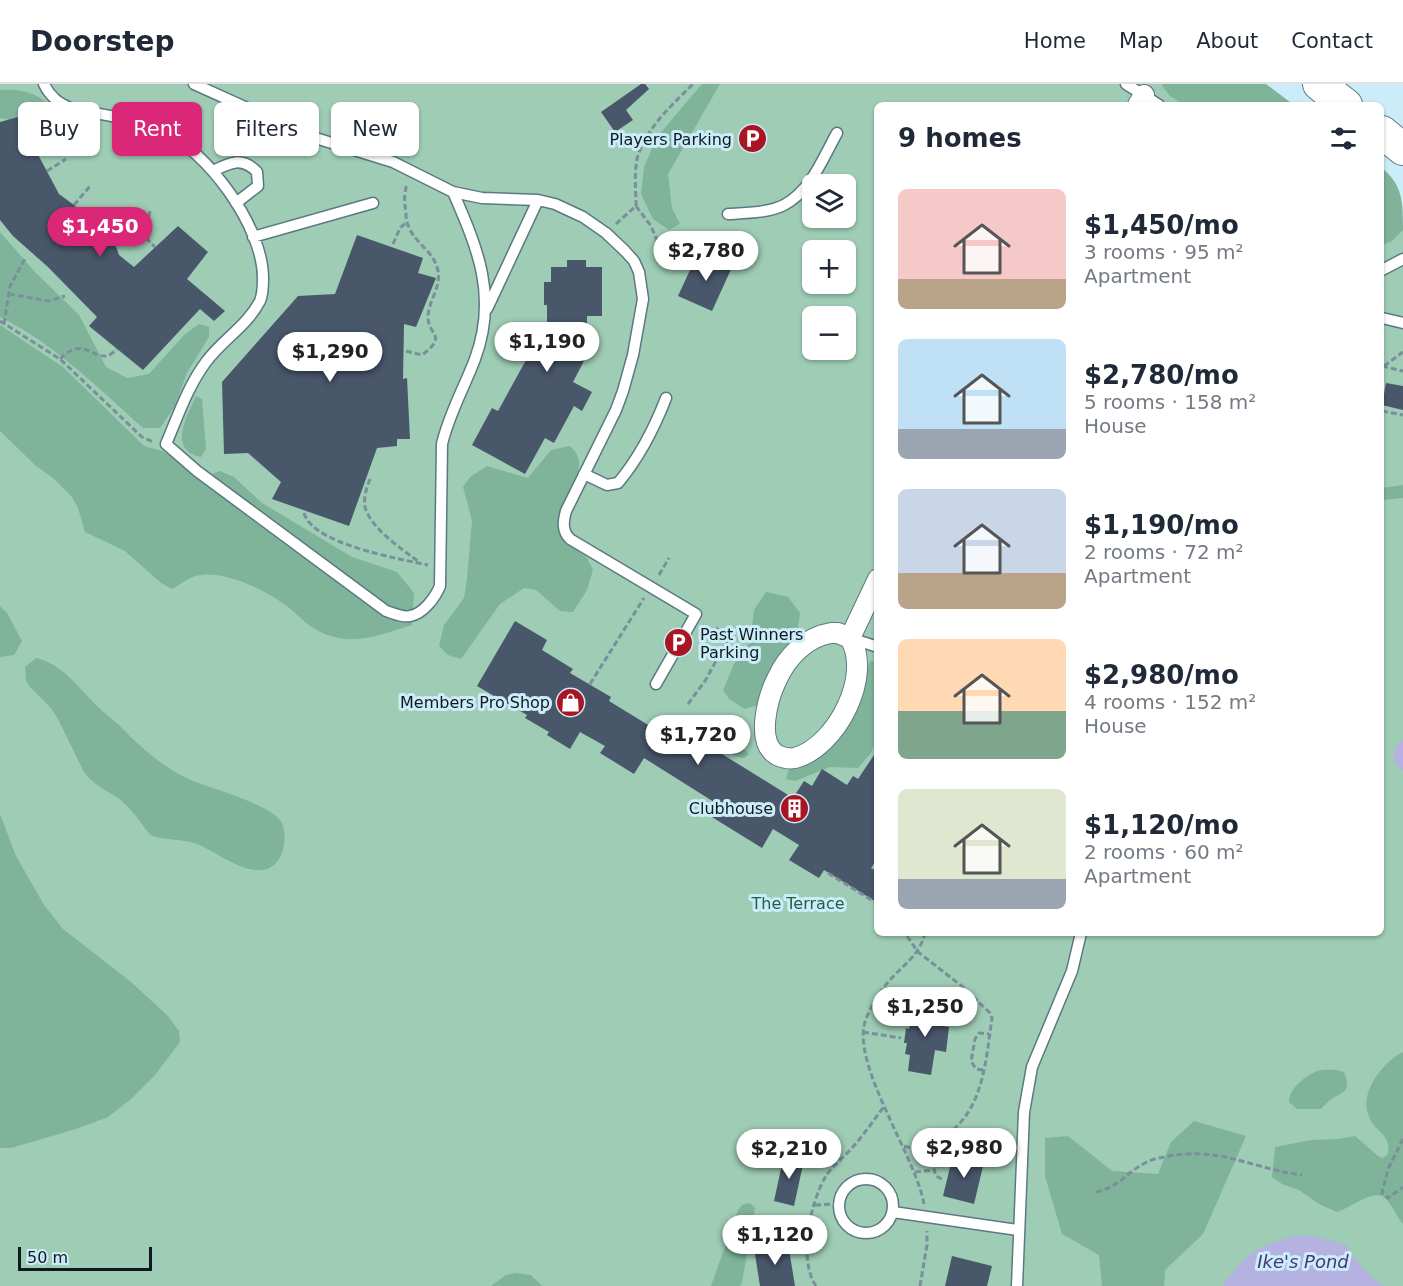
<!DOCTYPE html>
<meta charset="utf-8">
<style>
body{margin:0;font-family:"DejaVu Sans",sans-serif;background:#f6f6f7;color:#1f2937;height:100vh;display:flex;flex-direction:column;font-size:22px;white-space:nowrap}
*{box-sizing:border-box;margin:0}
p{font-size:20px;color:#747a83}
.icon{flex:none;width:33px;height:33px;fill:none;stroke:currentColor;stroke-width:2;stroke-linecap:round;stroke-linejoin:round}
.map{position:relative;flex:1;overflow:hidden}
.details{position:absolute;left:874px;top:18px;width:510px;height:834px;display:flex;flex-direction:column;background:#fff;border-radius:9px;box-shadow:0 2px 4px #0004}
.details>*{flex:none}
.top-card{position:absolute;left:18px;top:18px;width:570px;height:54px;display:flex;gap:12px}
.tools{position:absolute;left:802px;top:90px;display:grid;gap:12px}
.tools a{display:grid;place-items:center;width:54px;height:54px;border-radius:9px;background:#fff;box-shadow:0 2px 4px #0004;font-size:30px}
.scale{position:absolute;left:18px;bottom:15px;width:134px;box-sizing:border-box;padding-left:6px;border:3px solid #0e1a1f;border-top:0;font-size:16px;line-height:21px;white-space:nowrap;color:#0e1a1f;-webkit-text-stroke:4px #ccecfa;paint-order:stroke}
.price{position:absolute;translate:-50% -51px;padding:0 14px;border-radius:21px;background:#fff;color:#222;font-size:20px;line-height:39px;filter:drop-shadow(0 2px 3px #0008)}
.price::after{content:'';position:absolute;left:50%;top:36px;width:18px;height:14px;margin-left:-9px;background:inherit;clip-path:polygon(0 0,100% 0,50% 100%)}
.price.selected{background:#db2777;color:#fff}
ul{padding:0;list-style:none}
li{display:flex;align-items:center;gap:18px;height:150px;padding:0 24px}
li span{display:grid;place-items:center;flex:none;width:168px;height:120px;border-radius:9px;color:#555}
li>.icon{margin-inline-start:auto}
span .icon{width:72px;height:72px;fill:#fffc;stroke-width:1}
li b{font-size:26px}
h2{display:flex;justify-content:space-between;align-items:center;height:72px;padding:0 24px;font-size:26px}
.tag{padding:0 21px;border-radius:9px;background:#fff;box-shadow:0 2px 4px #0004;font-size:21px;line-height:54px}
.tag.selected{background:#db2777;color:#fff}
header{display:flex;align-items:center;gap:36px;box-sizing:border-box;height:84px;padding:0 30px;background:#fff;border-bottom:2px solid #e0e1e3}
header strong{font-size:28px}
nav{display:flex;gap:33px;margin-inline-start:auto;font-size:21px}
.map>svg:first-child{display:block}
</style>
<header>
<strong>Doorstep</strong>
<nav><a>Home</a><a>Map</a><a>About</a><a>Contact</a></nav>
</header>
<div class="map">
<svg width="1403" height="1202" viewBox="0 0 1403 1202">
<rect width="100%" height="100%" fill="#ccecfa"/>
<!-- green -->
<path fill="#9eccb5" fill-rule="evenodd" d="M0,0H1225L1251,21H878V849H1382V125L1403,142V1202H0ZM813,100H846V134H813ZM813,166H846V200H813ZM813,232H846V266H813Z"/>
<!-- forest -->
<path fill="#7fb49a" d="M702,0H720L668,90L672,124L680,140L669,146L653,135L641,110L644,83L657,53Z
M1162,0H1266L1294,21H1184L1170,12L1162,2Z
M0,6C29,4 48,13 62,38L56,49L42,42L0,34Z
M1382,84C1403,101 1403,119 1403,146L1392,157L1382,161Z
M0,148L34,187L79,231L106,283L127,294L149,290L184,251L199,240L209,243V253L187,289L175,322L160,344H143C98,304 55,260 0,233Z
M0,241L63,283L144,362L162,367L175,374L207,401L209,391L220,387L234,393L262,419L352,473L397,488L414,509L412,541C386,549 358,561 331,552C305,544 298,528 278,516C259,503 219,485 196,492C188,494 180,501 172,505L161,499L125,467L85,448L78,424L72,413L53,394L36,382L0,347Z
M196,312L202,315L206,365L201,373C167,366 187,332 196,312Z
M570,362C593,382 565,409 561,433C560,440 563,450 565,457L587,474L593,486L587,506L573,528L560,527L536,506L524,504L500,520L461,575L448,571L439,562L444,541L464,514L467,495L472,437L463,403L470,393L487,382L528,394L551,366Z
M1403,401V414L1382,416V404Z
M766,508L788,513L800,529L797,551L758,621L745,625L729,615L723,606L734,580L750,558L754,526Z
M0,522L7,529L22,557L14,571L0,573Z
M36,574C62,580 78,603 96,621C103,628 112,635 120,642C143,666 169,689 201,700C218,706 275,723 282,739C286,748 285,763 281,771C264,808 217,767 197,760C183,754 160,757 149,750C141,738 129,722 118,714C105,705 93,701 84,688L58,635L51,624L29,602L26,596L25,583Z
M870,577H877V653L871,669L858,684L830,683L795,697L786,695L789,685C815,674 844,655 856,628C862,612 864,594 870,577Z
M711,643L731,652L749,670L744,674C730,672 709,660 703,647Z
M0,730L16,772L44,821L63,845L131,898L168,932L179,947L180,958L155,991L131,1015L108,1033L76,1045L11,1064H0Z
M1403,968V1140C1396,1132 1393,1122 1386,1115C1375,1103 1351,1124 1337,1128L1319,1120L1299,1106L1282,1100L1272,1093L1275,1063L1311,1056L1338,1055L1355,1052L1378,1072L1383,1074L1388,1070C1391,1048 1374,1049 1368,1030C1360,1007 1384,977 1403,968Z
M1336,986L1344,988C1353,1011 1340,1007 1328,1018C1325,1020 1323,1023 1321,1025H1297L1289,1018C1289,1005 1304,993 1315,988C1321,985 1329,986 1336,986Z
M1194,1037L1246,1052L1203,1150L1165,1186L1164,1202H1102L1099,1171L1062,1150L1045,1092V1054L1068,1052L1112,1087L1158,1090L1171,1058Z
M750,1119L755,1124L742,1198L740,1202H711L738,1126L742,1121Z
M516,1189L531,1191L542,1202H491L506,1191Z"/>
<!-- water -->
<path fill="#b5b1e0" d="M1403,655V686C1389,678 1392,664 1403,655Z
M1294,1152H1313L1346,1161C1356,1177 1367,1192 1384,1202H1222C1247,1170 1254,1163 1294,1152Z"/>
<!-- building -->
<path fill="#49576b" d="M641,0H645L649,5L626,26L633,36L615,48L601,28Z
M18,33L59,110L74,121L115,160L119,171L134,183L178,142L208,168L187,195L225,227L214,237L200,225L143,286L89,242L97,233L48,183L13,152L0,136V38Z
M357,151L423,174L418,189L436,194L416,243L404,240L403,295L407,294L410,355H397V362L377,364L349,442L272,415L281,398L248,369L224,370L222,298L298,212L335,210Z
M708,170L733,181L712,227L678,212L696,173L704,177Z
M567,176H586V183H602V232H587V249L577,266L581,269L580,272L585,275L573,298L592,308L582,327L574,322L554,359L545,354L525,390L472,361L492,324L498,327L531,267L542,273L561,239H547V221H544V198H551V183H567Z
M1386,299L1403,302V326L1382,321Z
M515,537L547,556L542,566L573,585L570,589L611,613L609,617L689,666L696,654L793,714L804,697L812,702L822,685L847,701L853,692L858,695L878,665V774L871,784L878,788V819L824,786L819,794L789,776L799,761L773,745L762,764L707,730L714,718L644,674L634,690L600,669L605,662L580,648L570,665L547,651L549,648L525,634L527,631L477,602Z
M918,917L942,920L938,941L949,943L946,968L935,966L931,991L908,987L910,971L905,970L907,959H904L906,944L909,945L911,934H916Z
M784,1071L804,1076L794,1122L774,1117Z
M953,1071L984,1078L974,1120L943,1112Z
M788,1159L795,1202H760L754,1164Z
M952,1172L992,1182L987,1202H945Z"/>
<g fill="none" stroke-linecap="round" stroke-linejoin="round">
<defs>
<path id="service" d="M44,0C50,13 59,20 73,25C102,31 134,34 161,46C208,67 263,143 263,194C263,202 263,210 260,217C247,242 222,256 206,278C188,302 178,332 166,360L197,387L386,527C393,529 402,534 410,532C423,530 435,514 440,502L442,360C449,330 464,304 475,275C498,213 478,165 453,108
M194,0L309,52L393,78L453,108L482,114L538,116L555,120L583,133L606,149L625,167L634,177L639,188L643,215L633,271L623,307L616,326L566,427C563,438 562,447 570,455L696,530L656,600
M1126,0L1159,21
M213,87C229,79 242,72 257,88L258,102L236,119
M728,130C746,129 768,129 784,121C811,107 823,74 837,49
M253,153L373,119
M1382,186L1403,175
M487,225L538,116
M1382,234L1403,239
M584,390L607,401L618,399C639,374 654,345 666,314
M850,554L878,563
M839 1122a27 27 0 1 1 54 0a27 27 0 1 1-54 0Z
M893,1128L1018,1146
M1017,1202L1024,1028L1032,983L1072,887L1081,849"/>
<path id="minor" d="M1138,21L1144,11
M831,549H838L850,554C873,592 836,663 795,674C789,675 783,674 777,671C755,658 768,613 777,595C787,573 806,553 831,549Z
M850,554L878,495"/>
<path id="primary" d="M1319,0L1346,21
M1382,48L1403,65"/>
</defs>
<!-- service casing -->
<use href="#service" stroke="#5b7884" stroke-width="13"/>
<!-- minor casing -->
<use href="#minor" stroke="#5b7884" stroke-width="22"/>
<!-- primary casing -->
<use href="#primary" stroke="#5b7884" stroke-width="34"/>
<!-- path -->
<path stroke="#79909a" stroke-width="3" stroke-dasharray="6 3" stroke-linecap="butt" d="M27,50L35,47L47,54L58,55
M47,87L66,75
M74,121L91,101
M636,122L651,142L658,159
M150,127C147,146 139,149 155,163
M616,140L636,122C636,107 634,90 637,75C645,45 672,21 693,0
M115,160L125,146L132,126
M393,160L400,144L407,138
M9,210L49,217L65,212
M0,237L60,275L142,353L153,358
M4,240L10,202L26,173
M406,267L422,271C449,251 427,251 428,232C429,216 441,204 438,187C435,168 414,159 408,141C406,137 406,132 406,128C404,118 404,110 407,100
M60,275C63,272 68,268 72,266C90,258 100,284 117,265
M1382,282L1403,287
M1384,282L1403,268
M1382,327L1403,331
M370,395C367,403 363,414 365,423C371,445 402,465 419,478
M304,429C312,460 400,475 428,481
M659,491L669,474
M590,600L644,514
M688,620L705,597L727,557V552L716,544
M828,789L878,820
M863,948L901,954
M983,986L976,985L971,977L975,955L979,949L989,950
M1403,1055L1388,1085L1382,1109L1388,1114L1403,1103
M904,1062C914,1066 922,1062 931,1059C983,1038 985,982 992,934L990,929L963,903L918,868L905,849
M915,1088L934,1086
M942,1095L936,1092L934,1086L940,1081H945
M1096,1108C1122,1102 1126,1088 1147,1078C1152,1075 1159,1074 1165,1073C1217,1061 1253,1085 1302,1091
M924,1120C915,1070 849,978 866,935C871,922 881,905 890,896C904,880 920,871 925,849
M815,1121L838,1120
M816,1202C798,1176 810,1118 826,1092C832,1082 843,1074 851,1065C863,1052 874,1036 885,1021
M920,1202L927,1161V1147"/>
<!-- service -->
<use href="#service" stroke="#fff" stroke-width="10"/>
<!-- minor -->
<use href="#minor" stroke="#fff" stroke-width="20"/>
<!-- primary -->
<use href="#primary" stroke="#fff" stroke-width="32"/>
</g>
<!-- icons -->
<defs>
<symbol id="parking-disc" viewBox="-11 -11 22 22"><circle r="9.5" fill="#aa1523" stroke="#ccecfa"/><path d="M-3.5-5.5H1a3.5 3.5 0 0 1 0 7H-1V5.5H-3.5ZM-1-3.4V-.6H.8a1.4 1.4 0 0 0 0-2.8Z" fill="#fff"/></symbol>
<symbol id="shop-disc" viewBox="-11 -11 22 22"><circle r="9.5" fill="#aa1523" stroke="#ccecfa"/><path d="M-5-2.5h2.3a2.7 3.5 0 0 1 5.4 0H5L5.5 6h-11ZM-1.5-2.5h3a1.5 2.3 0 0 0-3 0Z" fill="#fff"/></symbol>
<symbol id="building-disc" viewBox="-11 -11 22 22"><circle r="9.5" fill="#aa1523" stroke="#ccecfa"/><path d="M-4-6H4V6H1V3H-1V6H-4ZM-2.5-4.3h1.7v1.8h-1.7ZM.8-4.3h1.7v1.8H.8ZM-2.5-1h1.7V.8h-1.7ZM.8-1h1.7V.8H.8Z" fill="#fff"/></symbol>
</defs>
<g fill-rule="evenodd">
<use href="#parking-disc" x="736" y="38" width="33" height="33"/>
<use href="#parking-disc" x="662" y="542" width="33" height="33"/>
<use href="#shop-disc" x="554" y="602" width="33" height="33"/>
<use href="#building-disc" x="778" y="708" width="33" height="33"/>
</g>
<g text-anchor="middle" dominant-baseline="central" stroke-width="6" stroke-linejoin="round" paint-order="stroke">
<!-- poi labels -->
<g font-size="16" fill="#0e1a1f" stroke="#ccecfa" text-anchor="end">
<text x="732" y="55">Players Parking</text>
<text x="700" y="550" text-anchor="start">Past Winners<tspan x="700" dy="18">Parking</tspan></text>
<text x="550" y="618">Members Pro Shop</text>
<text x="773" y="724">Clubhouse</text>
</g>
<!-- park labels -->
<g font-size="16" fill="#216046" stroke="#ccecfa">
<text x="798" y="819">The Terrace</text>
</g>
<!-- water labels -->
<g font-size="18" font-style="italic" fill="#423873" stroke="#ccecfa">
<text x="1303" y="1177">Ike's Pond</text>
</g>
</g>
</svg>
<div class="tools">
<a><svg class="icon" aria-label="layers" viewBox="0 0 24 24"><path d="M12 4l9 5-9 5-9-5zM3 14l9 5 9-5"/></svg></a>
<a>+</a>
<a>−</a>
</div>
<div class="scale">50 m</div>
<b class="price selected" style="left:100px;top:174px">$1,450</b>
<b class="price" style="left:706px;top:198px">$2,780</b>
<b class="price" style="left:547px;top:289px">$1,190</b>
<b class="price" style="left:330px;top:299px">$1,290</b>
<b class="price" style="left:698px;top:682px">$1,720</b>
<b class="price" style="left:925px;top:954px">$1,250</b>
<b class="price" style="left:964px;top:1095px">$2,980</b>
<b class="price" style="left:789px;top:1096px">$2,210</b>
<b class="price" style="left:775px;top:1182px">$1,120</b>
<div class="top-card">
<a class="tag">Buy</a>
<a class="tag selected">Rent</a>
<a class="tag">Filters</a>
<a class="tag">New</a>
</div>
<section class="details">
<h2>9 homes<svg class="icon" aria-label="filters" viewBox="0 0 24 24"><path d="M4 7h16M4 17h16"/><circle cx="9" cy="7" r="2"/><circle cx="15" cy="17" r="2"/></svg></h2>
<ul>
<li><span style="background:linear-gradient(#f6c9c9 75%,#b9a48a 0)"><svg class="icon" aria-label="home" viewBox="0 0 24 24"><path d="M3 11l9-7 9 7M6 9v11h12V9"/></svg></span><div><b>$1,450/mo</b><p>3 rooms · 95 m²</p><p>Apartment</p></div></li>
<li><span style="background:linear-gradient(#bfe0f5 75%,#9aa5b1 0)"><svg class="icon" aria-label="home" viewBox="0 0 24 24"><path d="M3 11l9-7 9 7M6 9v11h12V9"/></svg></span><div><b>$2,780/mo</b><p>5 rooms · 158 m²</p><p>House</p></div></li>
<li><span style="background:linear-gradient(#c9d6e8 70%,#b9a48a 0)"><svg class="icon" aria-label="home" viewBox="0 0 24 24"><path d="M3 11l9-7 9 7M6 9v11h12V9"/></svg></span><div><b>$1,190/mo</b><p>2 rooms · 72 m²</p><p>Apartment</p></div></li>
<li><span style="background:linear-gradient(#ffd9b3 60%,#7fa58c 0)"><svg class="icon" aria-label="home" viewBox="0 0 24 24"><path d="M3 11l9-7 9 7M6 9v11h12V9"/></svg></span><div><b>$2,980/mo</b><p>4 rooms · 152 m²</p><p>House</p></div></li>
<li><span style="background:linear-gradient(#dfe7d0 75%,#9aa5b1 0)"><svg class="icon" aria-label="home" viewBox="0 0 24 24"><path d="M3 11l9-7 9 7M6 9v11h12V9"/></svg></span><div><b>$1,120/mo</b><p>2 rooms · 60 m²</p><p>Apartment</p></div></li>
</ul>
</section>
</div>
